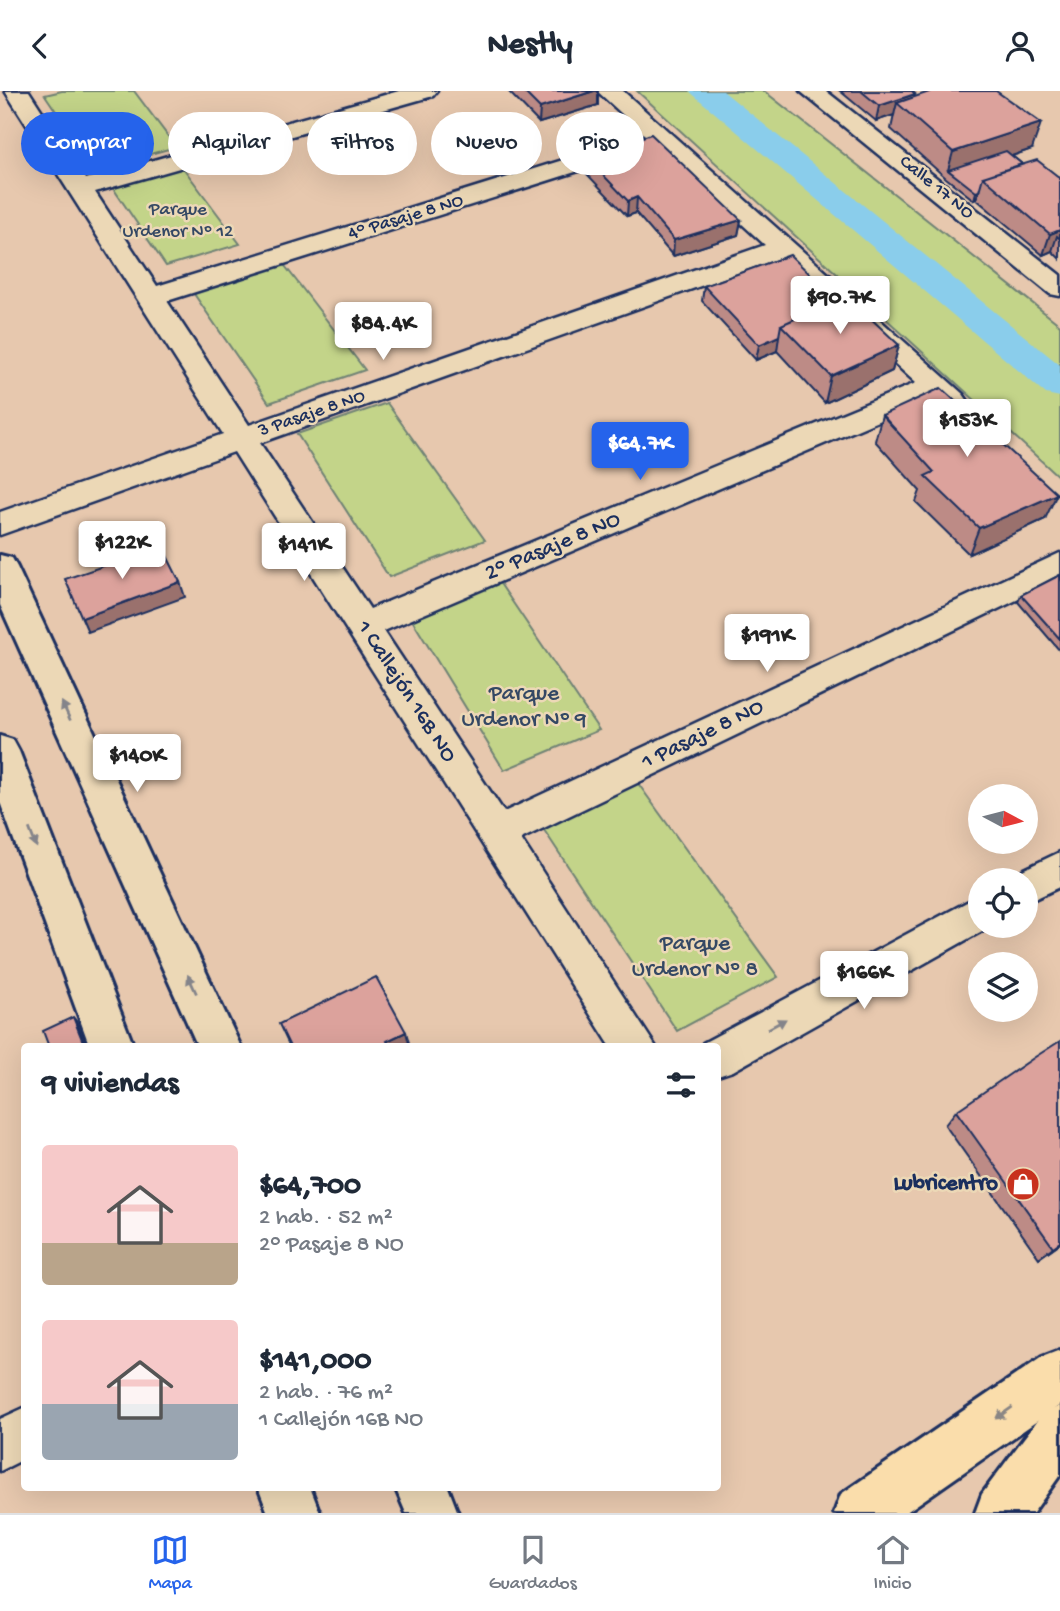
<!DOCTYPE html>
<html lang="es">
<meta charset="utf-8">
<style>
body{margin:0;font-family:"Gochi Hand",sans-serif;background:#f6f6f7;color:#1f2937;height:100vh;display:flex;flex-direction:column;font-size:26px;white-space:nowrap}
*{box-sizing:border-box;margin:0}
p{font-size:23px;color:#747a83}
.icon{flex:none;width:38px;height:38px;fill:none;stroke:currentColor;stroke-width:2;stroke-linecap:round;stroke-linejoin:round}
.map{position:relative;flex:1;overflow:hidden}
.sheet{position:absolute;left:21px;top:952px;width:700px;height:448px;display:flex;flex-direction:column;background:#fff;border-radius:7px;box-shadow:0 7px 28px #0002}
.sheet>*{flex:none}
.hud{position:absolute;left:21px;top:21px;width:700px;height:63px;display:flex;gap:14px}
.needle{width:46px;rotate:97deg}
.buttons{position:absolute;left:968px;top:693px;display:grid;gap:14px}
.buttons a{display:grid;place-items:center;width:70px;height:70px;border-radius:50%;background:#fff;box-shadow:0 7px 28px #0002;font-size:35px}
.price{position:absolute;translate:-50% -60px;padding:0 16px;border-radius:7px;background:#fff;color:#222;font-size:23px;line-height:46px;filter:drop-shadow(0 2px 4px #0008)}
.price::after{content:'';position:absolute;left:50%;top:42px;width:21px;height:16px;margin-left:-10px;background:inherit;clip-path:polygon(0 0,100% 0,50% 100%)}
.price.current{background:#2563eb;color:#fff}
ul{padding:0;list-style:none}
li{display:flex;align-items:center;gap:21px;height:175px;padding:0 21px}
li span{display:grid;place-items:center;flex:none;width:196px;height:140px;border-radius:7px;color:#555}
li>.icon{margin-inline-start:auto}
span .icon{width:84px;height:84px;fill:#fffc;stroke-width:1}
li b{font-size:30px}
h2{display:flex;justify-content:space-between;align-items:center;height:84px;padding:0 21px;font-size:30px}
.chip{padding:0 24px;border-radius:32px;background:#fff;box-shadow:0 7px 28px #0002;font-size:24px;line-height:63px}
.chip.current{background:#2563eb;color:#fff}
header{display:flex;justify-content:space-between;align-items:center;height:91px;padding:0 21px;background:#fff;font-size:32px;font-weight:700}
.dock{display:flex;justify-content:space-around;align-items:center;height:98px;border-top:2px solid #e0e1e3;background:#fff;font-size:19px;color:#747a83}
.dock a{display:grid;justify-items:center;gap:4px}
.dock .current{color:#2563eb}
.map>svg:first-child{display:block}
</style>
<header><svg class="icon" aria-label="back" viewBox="0 0 24 24"><path d="M15 5l-7 7 7 7"/></svg>Nestly<svg class="icon" aria-label="person" viewBox="0 0 24 24"><circle cx="12" cy="8" r="4"/><path d="M4 21q1-7 8-7t8 7"/></svg></header>
<div class="map">
<svg width="1060" height="1422" viewBox="0 0 1060 1422">
<rect width="100%" height="100%" fill="#e7c8ae"/>
<filter id="ink" filterUnits="userSpaceOnUse"><feTurbulence type="fractalNoise" baseFrequency=".0143" numOctaves="2"/><feDisplacementMap in="SourceGraphic" scale="14" xChannelSelector="R" yChannelSelector="G"/><feConvolveMatrix kernelMatrix="1 2 1 2 8 2 1 2 1" color-interpolation-filters="sRGB"/></filter>
<g filter="url(#ink)">
<!-- green -->
<path fill="#c3d489" stroke="#6f8274" stroke-width="2" d="M62,0H134L176,56L95,78L45,4Z
M637,0H764L1060,234V387Z
M181,74L240,153L166,175L111,94Z
M282,171L365,279L269,312L192,200Z
M387,312L485,449L389,486L297,343Z
M499,491L599,639L504,679L409,524Z
M637,691L778,886L677,940L542,736Z"/>
<g fill="none" stroke-linecap="round" stroke-linejoin="round">
<!-- canal -->
<path fill="#8acdeb" fill-rule="evenodd" d="M689,0H723L1060,274V306L1046,303Z"/>
<defs>
<path id="street" d="M5,0H29L86,88L399,0H437L433,5L95,101L157,195L624,50H642L645,55L642,60L167,210L249,334L765,154L597,0H623L963,303L968,310L963,317C949,321 943,317 932,307L384,540L504,721L1060,462V488L521,748L656,956H611L234,361L0,444V421L223,343ZM779,167L916,292L370,518L260,352Z
M800,0H826L1060,184V205L1050,203Z
M1060,761V796L1026,812V789H1010L1012,784Z
M980,804V835H991L733,980L718,985V956H702L703,952Z
M24,1317V1368L0,1380V1328Z"/>
<path id="secondary" d="M0,464L12,467L17,476L241,956H198L0,514Z
M0,645L13,649L19,660L134,956H90L0,711Z
M258,1396H310L320,1422H268Z
M395,1396H448L458,1422H406Z"/>
<path id="primary" d="M1060,1259V1314L905,1422H834L841,1403L1042,1266Z"/>
<path id="highway" d="M1060,1315V1384L1033,1422H975L982,1403L1042,1323Z"/>
</defs>
<!-- street casing -->
<use href="#street" stroke="#1b2f5e" stroke-width="5"/>
<!-- secondary casing -->
<use href="#secondary" stroke="#1b2f5e" stroke-width="6"/>
<!-- primary casing -->
<use href="#primary" stroke="#1b2f5e" stroke-width="6"/>
<!-- highway casing -->
<use href="#highway" stroke="#1b2f5e" stroke-width="6"/>
<!-- street -->
<use href="#street" fill="#ecd8b6" fill-rule="evenodd"/>
<!-- secondary -->
<use href="#secondary" fill="#ecd8b6" fill-rule="evenodd"/>
<!-- primary -->
<use href="#primary" fill="#faddab" fill-rule="evenodd"/>
<!-- highway -->
<use href="#highway" fill="#faddab" fill-rule="evenodd"/>
</g>
<!-- wall -->
<path fill="#bd8b86" stroke="#1b2f5e" stroke-width="2" d="M508,0H598V14L539,32Z
M840,0H912L915,3L914,6L1032,58L1012,65L1022,73L1060,87V168L1052,160L1043,164L976,108L974,109L946,87L891,38L894,24L876,30Z
M586,66L741,129L738,144L673,165L636,122L627,125L585,81Z
M704,195L837,209L899,254L892,280L825,312L777,260L756,269L702,210Z
M882,324L1045,428L969,463L916,411L920,400L875,350Z
M1060,484V560L1018,511L1021,504Z
M956,1020L1060,1152L1039,1167L945,1034Z"/>
<!-- shaded-wall -->
<path fill="#9a716d" stroke="#1b2f5e" stroke-width="2" d="M594,0H598V14L539,32L540,17Z
M915,3L911,18L897,12L894,24L876,30L879,15Z
M1041,32L1032,58L955,84L948,79L953,61Z
M979,100L976,108L974,109L976,101Z
M637,106L636,122L627,125L628,110Z
M741,129L738,144L673,165L674,149Z
M1060,139V148L1057,145L1052,160L1043,164L1050,143Z
M779,245L777,260L756,269L759,254Z
M899,254L892,280L825,312L831,285Z
M1057,403L1045,428L969,463L979,437Z
M180,491L185,506L88,541L82,527Z
M73,926L77,931L87,956H85Z
M406,941L409,952L401,956H388L387,950Z
M1060,1151V1152L1039,1167L1053,1156Z"/>
<!-- building -->
<path fill="#dca29c" stroke="#1b2f5e" stroke-width="2" d="M523,0H594L540,17Z
M861,0H912L915,3L879,15Z
M932,0H996L1041,32L953,61L897,12Z
M651,43L741,129L674,149L637,106L628,110L586,66Z
M1006,60L1022,73L983,86L979,100L976,101L948,79Z
M1037,69L1060,87V139L1050,143L983,86Z
M790,164L837,209L781,234L779,245L759,254L704,195Z
M847,205L899,254L831,285L781,234Z
M941,297L1057,403L979,437L925,385L934,381L882,324Z
M162,455L180,491L82,527L65,488Z
M1060,484V548L1021,504Z
M376,886L406,941L387,950L390,956H290L279,933Z
M73,926L85,956H49L43,940Z
M1060,950V1151L1053,1156L956,1020L1035,966Z"/>
<!-- one-way arrows -->
<defs><path id="oneway-solid" d="M-6-.8H1V-3.2L6.5 0L1 3.2V.8H-6Z" transform="scale(1.75)"/></defs>
<g fill="#84848a">
<use href="#oneway-solid" transform="translate(66 620) rotate(-115)"/>
<use href="#oneway-solid" transform="translate(33 747) rotate(69)"/>
<use href="#oneway-solid" transform="translate(192 893) rotate(-115)"/>
<use href="#oneway-solid" transform="translate(777 933) rotate(-29)"/>
</g>
<use fill="#8a8684" href="#oneway-solid" transform="translate(1004 1322) rotate(145)"/>
</g>
<!-- icons -->
<defs>
<symbol id="shop-disc" viewBox="-11 -11 22 22"><circle r="9.5" fill="#c8321e" stroke="#ecd8b6"/><path d="M-5-2.5h2.3a2.7 3.5 0 0 1 5.4 0H5L5.5 6h-11ZM-1.5-2.5h3a1.5 2.3 0 0 0-3 0Z" fill="#fff"/></symbol>
</defs>
<g fill-rule="evenodd">
<use href="#shop-disc" x="1004" y="1074" width="38" height="38"/>
</g>
<g text-anchor="middle" dominant-baseline="central" stroke-width="5" stroke-linejoin="round" paint-order="stroke">
<!-- far-street labels -->
<g font-size="19" fill="#1b2f5e" stroke="#ecd8b6">
<text transform="translate(936 97) rotate(39)">Calle 17 NO</text>
<text transform="translate(406 127) rotate(-17)">4° Pasaje 8 NO</text>
<text transform="translate(312 323) rotate(-19)">3 Pasaje 8 NO</text>
</g>
<!-- far-park labels -->
<g font-size="19" fill="#344864" stroke="#ecd8b6">
<text x="178" y="119">Parque<tspan x="178" dy="22">Urdenor Nº 12</tspan></text>
</g>
<!-- street labels -->
<g font-size="23" fill="#1b2f5e" stroke="#ecd8b6">
<text transform="translate(553 456) rotate(-23)">2° Pasaje 8 NO</text>
<text transform="translate(406 601) rotate(57)">1 Callejón 16B NO</text>
<text transform="translate(703 644) rotate(-26)">1 Pasaje 8 NO</text>
</g>
<!-- park labels -->
<g font-size="23" fill="#344864" stroke="#ecd8b6">
<text x="524" y="603">Parque<tspan x="524" dy="26">Urdenor Nº 9</tspan></text>
<text x="695" y="853">Parque<tspan x="695" dy="26">Urdenor Nº 8</tspan></text>
</g>
<!-- poi labels -->
<g font-size="23" font-weight="bold" fill="#1b2f5e" stroke="#ecd8b6" text-anchor="end">
<text x="998" y="1093">Lubricentro</text>
</g>
</g>
</svg>
<div class="buttons">
<a><svg class="needle" viewBox="-14 -14 28 28"><path d="M0-13l5 13h-10z" fill="#e53935"/><path d="M0 13l5-13h-10z" fill="#747a83"/></svg></a>
<a><svg class="icon" aria-label="locate" viewBox="0 0 24 24"><circle cx="12" cy="12" r="6"/><path d="M12 2v4M12 18v4M2 12h4M18 12h4"/></svg></a>
<a><svg class="icon" aria-label="layers" viewBox="0 0 24 24"><path d="M12 4l9 5-9 5-9-5zM3 14l9 5 9-5"/></svg></a>
</div>
<b class="price" style="left:840px;top:245px">$90.7K</b>
<b class="price" style="left:383px;top:271px">$84.4K</b>
<b class="price" style="left:967px;top:368px">$153K</b>
<b class="price current" style="left:640px;top:391px">$64.7K</b>
<b class="price" style="left:122px;top:490px">$122K</b>
<b class="price" style="left:304px;top:492px">$141K</b>
<b class="price" style="left:767px;top:583px">$191K</b>
<b class="price" style="left:137px;top:703px">$140K</b>
<b class="price" style="left:864px;top:920px">$166K</b>
<div class="hud">
<a class="chip current">Comprar</a>
<a class="chip">Alquilar</a>
<a class="chip">Filtros</a>
<a class="chip">Nuevo</a>
<a class="chip">Piso</a>
</div>
<section class="sheet">
<h2>9 viviendas<svg class="icon" aria-label="filters" viewBox="0 0 24 24"><path d="M4 7h16M4 17h16"/><circle cx="9" cy="7" r="2"/><circle cx="15" cy="17" r="2"/></svg></h2>
<ul>
<li><span style="background:linear-gradient(#f6c9c9 70%,#b9a48a 0)"><svg class="icon" aria-label="home" viewBox="0 0 24 24"><path d="M3 11l9-7 9 7M6 9v11h12V9"/></svg></span><div><b>$64,700</b><p>2 hab. · 52 m²</p><p>2° Pasaje 8 NO</p></div></li>
<li><span style="background:linear-gradient(#f6c9c9 60%,#9aa5b1 0)"><svg class="icon" aria-label="home" viewBox="0 0 24 24"><path d="M3 11l9-7 9 7M6 9v11h12V9"/></svg></span><div><b>$141,000</b><p>2 hab. · 76 m²</p><p>1 Callejón 16B NO</p></div></li>
</ul>
</section>
</div>
<nav class="dock">
<a class="current"><svg class="icon" aria-label="map" viewBox="0 0 24 24"><path d="M3 6l6-2 6 2 6-2v14l-6 2-6-2-6 2zM9 4v14M15 6v14"/></svg>Mapa</a>
<a><svg class="icon" aria-label="saved" viewBox="0 0 24 24"><path d="M7 4h10v16l-5-4-5 4z"/></svg>Guardados</a>
<a><svg class="icon" aria-label="home" viewBox="0 0 24 24"><path d="M3 11l9-7 9 7M6 9v11h12V9"/></svg>Inicio</a>
</nav>
